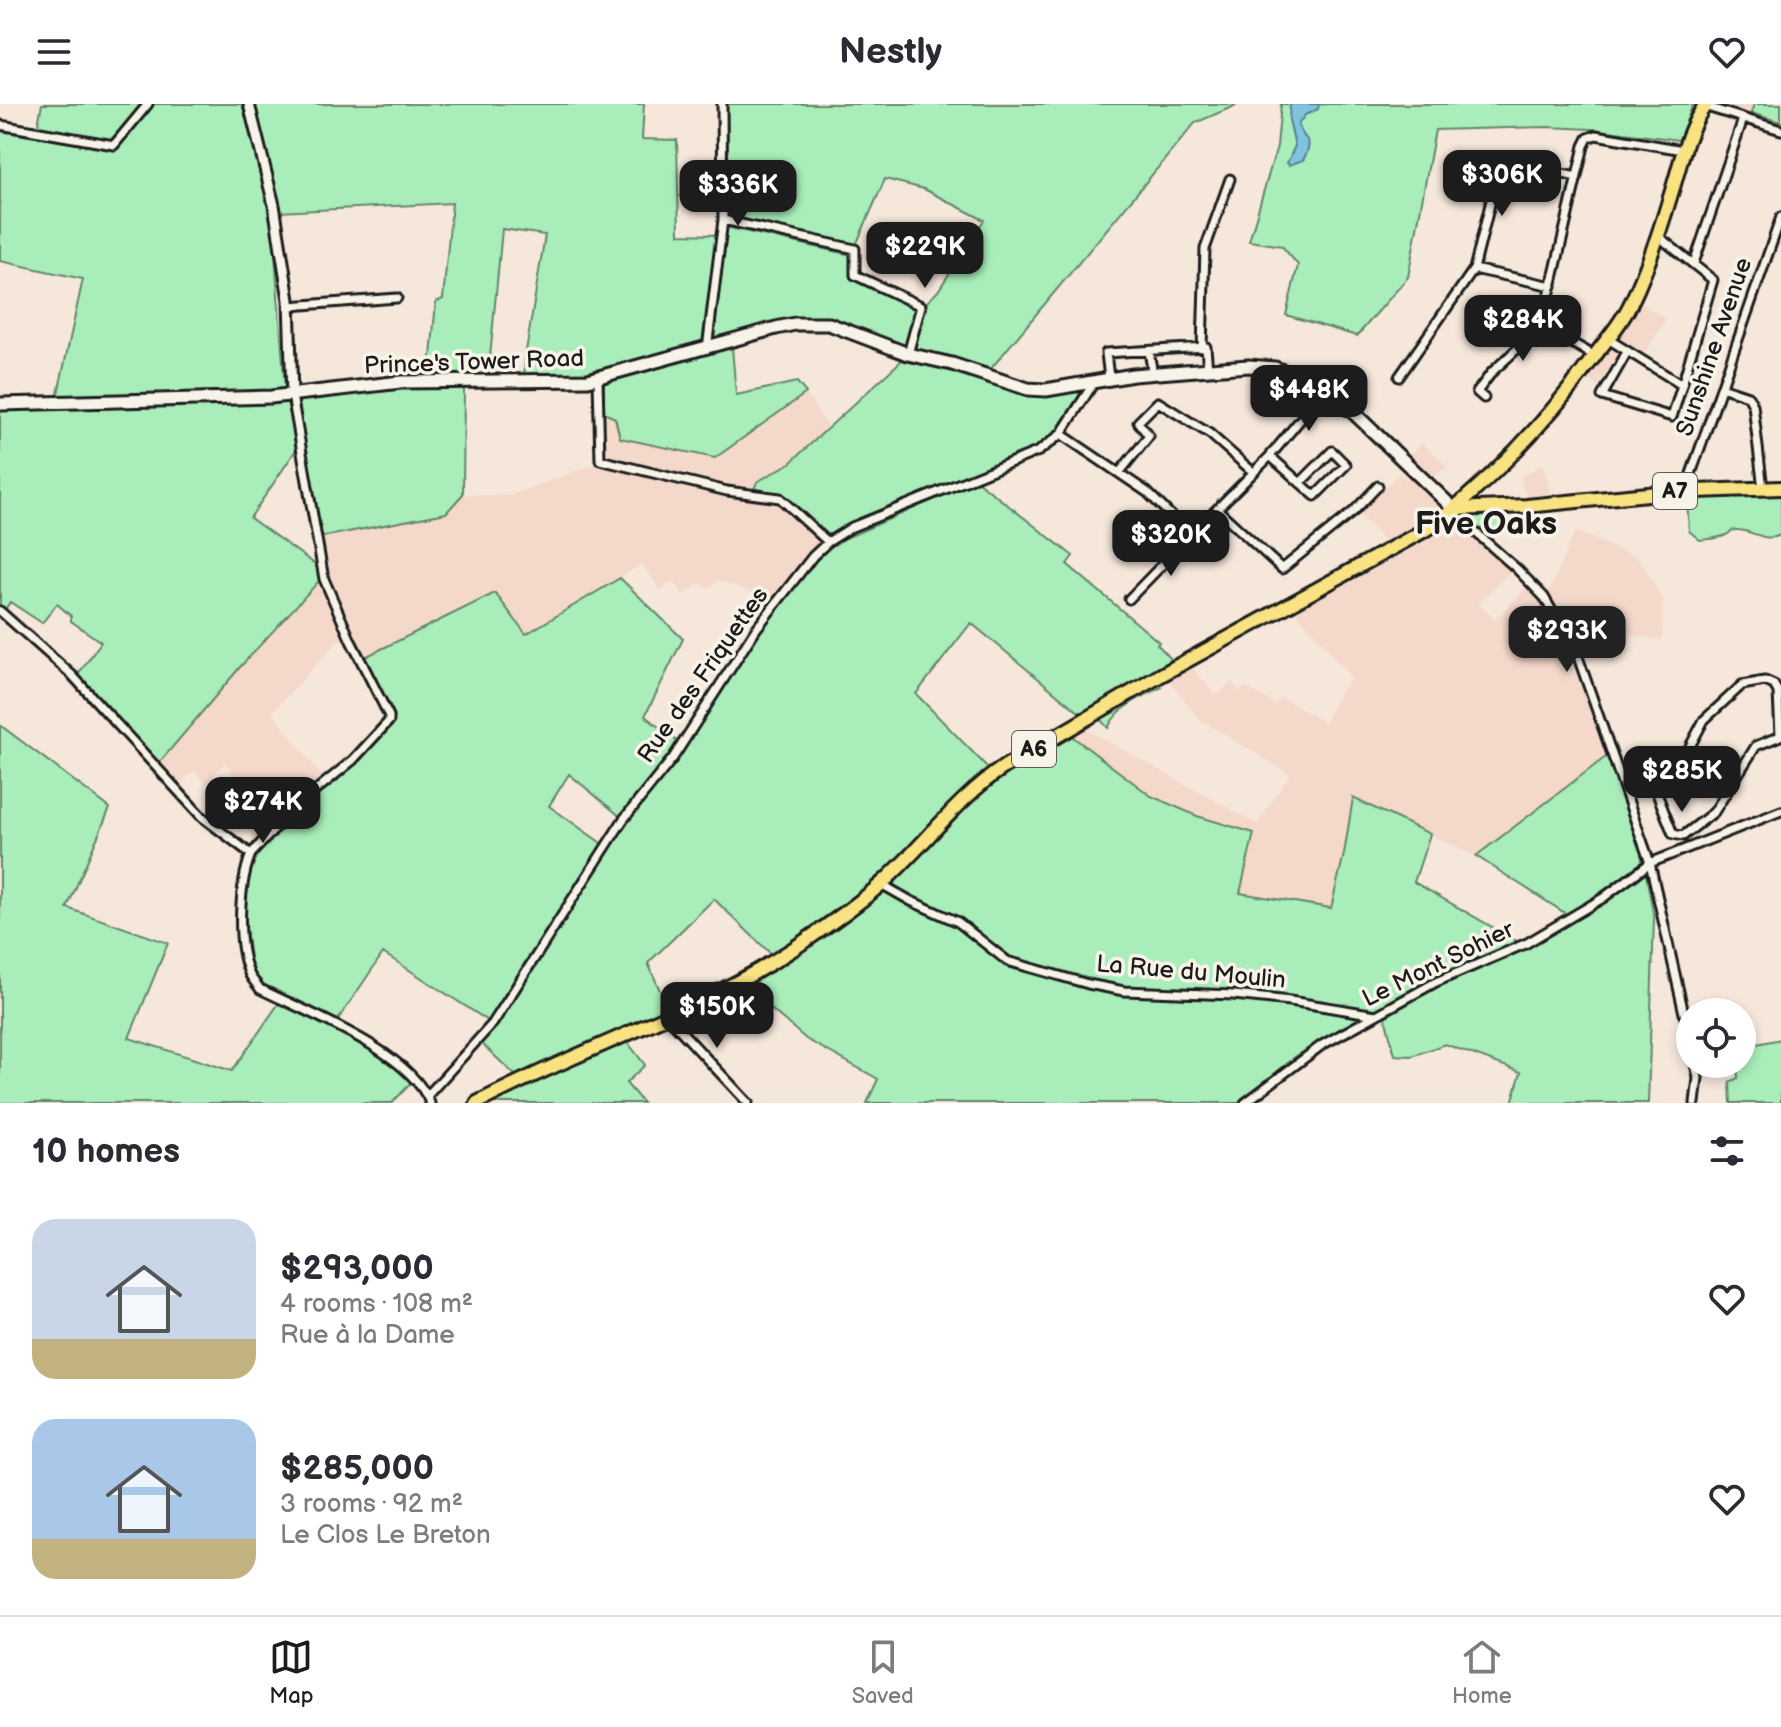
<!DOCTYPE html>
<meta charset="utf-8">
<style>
body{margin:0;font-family:"Balsamiq Sans",sans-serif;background:#f2f2f3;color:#2b2b33;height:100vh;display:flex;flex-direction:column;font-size:30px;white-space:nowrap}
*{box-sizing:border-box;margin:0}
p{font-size:26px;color:#7c7c81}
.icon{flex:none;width:44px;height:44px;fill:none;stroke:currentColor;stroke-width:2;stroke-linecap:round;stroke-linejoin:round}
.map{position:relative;height:999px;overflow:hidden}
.drawer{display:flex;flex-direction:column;background:#fff;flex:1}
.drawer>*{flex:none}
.buttons{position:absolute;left:1676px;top:894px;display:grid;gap:16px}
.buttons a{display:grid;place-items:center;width:80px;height:80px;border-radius:50%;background:#fff;box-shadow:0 4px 12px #0003;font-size:40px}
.price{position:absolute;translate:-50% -68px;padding:0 18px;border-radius:16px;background:#1c1c1c;color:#fff;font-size:26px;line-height:52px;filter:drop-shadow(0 2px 4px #0008)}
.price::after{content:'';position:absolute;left:50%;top:48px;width:24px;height:18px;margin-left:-12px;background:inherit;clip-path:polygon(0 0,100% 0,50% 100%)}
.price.current{background:#222;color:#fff}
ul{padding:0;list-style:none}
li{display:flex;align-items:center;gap:24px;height:200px;padding:0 32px}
li span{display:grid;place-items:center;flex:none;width:224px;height:160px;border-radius:24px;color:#555}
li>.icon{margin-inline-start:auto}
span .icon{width:96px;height:96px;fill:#fffc;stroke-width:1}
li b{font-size:34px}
h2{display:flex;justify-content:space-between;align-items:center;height:96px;padding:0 32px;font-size:34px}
header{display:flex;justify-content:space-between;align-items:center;height:104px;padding:0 32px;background:#fff;font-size:36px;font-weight:600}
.tab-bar{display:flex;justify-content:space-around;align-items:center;height:112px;border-top:2px solid #e1e1e2;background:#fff;font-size:22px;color:#7c7c81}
.tab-bar a{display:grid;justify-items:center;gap:4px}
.tab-bar .current{color:#1c1c1c}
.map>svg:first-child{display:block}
</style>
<header><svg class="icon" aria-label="menu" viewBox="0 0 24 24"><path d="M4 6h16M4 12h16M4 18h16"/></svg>Nestly<svg class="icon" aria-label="heart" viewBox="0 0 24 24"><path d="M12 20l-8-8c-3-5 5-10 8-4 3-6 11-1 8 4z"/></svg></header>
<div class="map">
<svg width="1781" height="999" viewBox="0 0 1781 999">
<rect width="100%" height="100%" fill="#f6e7db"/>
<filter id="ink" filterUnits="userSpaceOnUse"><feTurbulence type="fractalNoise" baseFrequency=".0125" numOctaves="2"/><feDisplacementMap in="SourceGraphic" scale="16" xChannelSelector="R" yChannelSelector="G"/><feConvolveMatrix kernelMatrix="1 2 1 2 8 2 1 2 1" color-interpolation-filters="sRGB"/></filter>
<g filter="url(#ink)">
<!-- built -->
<path fill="#f4d9cb" d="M1719,0H1781V24L1720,5Z
M1638,197L1666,215L1644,251L1613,233Z
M1607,242L1619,251L1597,282L1584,272Z
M806,289L828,323L790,359L757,378L754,385L721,381L605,354L604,309L714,354Z
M1422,339L1448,363L1430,374L1406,355Z
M597,359L726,389L777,396L820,436L773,496L718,476L708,485L700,479L683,491L674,478L660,486L642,460L526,530L494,490L365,553L328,477L322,433L446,409L463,390L508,392Z
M1543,360L1552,395L1527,397L1520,373Z
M1399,369L1406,376L1411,371L1436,394L1439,406L1428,417L1389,441L1359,411Z
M1454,417L1511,467L1478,500L1495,516L1529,481L1544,499L1572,548L1607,652L1476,752L1352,694L1344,750L1332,804L1240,789L1197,712L1151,692L1069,630L1082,623L1257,720L1290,670L1199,615L1167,573L1189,560L1216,592L1232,578L1240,587L1246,583L1275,600L1282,594L1325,619L1333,599L1351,574L1294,506L1418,438L1448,418Z
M1575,427L1639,454L1663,496L1662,536L1609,527L1581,549L1577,546L1547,491Z
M320,476L342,533L272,608L323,674L292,699L254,742L241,683L225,658L207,680L194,667L180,681L159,659L241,562Z"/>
<!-- green -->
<path fill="#a9eeba" stroke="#62856b" stroke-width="2" d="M42,0H143L112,37L37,25Z
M152,0H244L273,124L285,286L57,294L83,175L0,157V27L115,46Z
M252,0H644L642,35L677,36L679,130L718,131L702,240L595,270L524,274L525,253L545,131L502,125L488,275L429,274L436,198L443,195L452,99L279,108Z
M727,0H1239L1195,19L989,267L941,250L915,246L913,241L926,199L938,187L984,116L924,85L885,75L856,141L728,112Z
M1281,0H1693L1679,36L1592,25L1547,23L1435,26L1408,173L1357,232L1286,211L1298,161L1282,142L1249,137L1277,42Z
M1754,0H1781V18L1751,9Z
M726,123L851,151L853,174L919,203L908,239L902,243L829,215L803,213L714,234Z
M732,243L736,291L797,278L806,289L715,354L620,334L615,314L604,309V279Z
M902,256C922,260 943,263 962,269C1004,281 1031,298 1076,287L1080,290L1054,330L1037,343L828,431L783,391L754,385L757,378L790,359Z
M401,282L464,283L463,390L446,409L322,433L296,295Z
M287,298L298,343L250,414L319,463L320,476L241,562L159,659L78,571L101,538L71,517V512L57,500L42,519L10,498L5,506L0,502V304Z
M977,377L1073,452L1067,460L1159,538L1157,540L1173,557L1080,609L971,519L916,590L990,666L878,775L772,851L714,795L648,859L668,905L516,972L480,938L613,737L636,704L675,659L758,525L825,443Z
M1781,388V431C1764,439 1753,426 1737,426C1728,426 1734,427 1726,431C1718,435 1707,435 1700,436L1689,427L1687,392Z
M1503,409L1498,429L1485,421L1478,429L1466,418L1465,412Z
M620,474L683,535L645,612L678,638L621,713L569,670L549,702L604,741L490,918L383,849L338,916L257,877L250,856L244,806L248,771L254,754L296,708L338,676L390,621L395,612L365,553L495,489L526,530Z
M1158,578L1162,583C1142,593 1118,602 1108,624L1098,613Z
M0,621L110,704L67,804L168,839L129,934L232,967L279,899L373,944L412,978L392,999H0Z
M1069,630L1151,692L1197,712L1254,729L1240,789L1331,804L1344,750L1353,694L1430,730L1414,778L1518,838L1437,875L1378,907L1262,888L1124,883L1091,877L1013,854L960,816L934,801L908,792L892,779L990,677Z
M1607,652L1643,752L1641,760L1568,811L1476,752Z
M1646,770L1654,814L1648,999H1512L1521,968L1445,940L1412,952L1395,951L1385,913L1442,880L1529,843L1596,804Z
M878,787H885L965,827L1007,863L1096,886L1129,892L1253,897L1307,902L1364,913L1296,952L1240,999H867L878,975L806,935L743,881Z
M625,935L645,961L626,979L643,999H485Z
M1781,935V999H1731L1730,978L1738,974L1737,960H1742V943Z"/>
<!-- water -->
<path fill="#7fc3df" stroke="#578091" stroke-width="2" d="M1290,0H1319L1318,5L1305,11L1298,21C1303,38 1316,33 1303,56L1289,61L1287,59L1295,42L1289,16Z"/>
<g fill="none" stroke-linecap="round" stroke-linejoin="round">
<defs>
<path id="minor" d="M1704,2L1781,26
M0,21L114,41L148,0
M723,116L855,145V171L921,202L908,250
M1658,132L1713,176L1682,281
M1694,159L1743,15
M1552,182L1474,165L1500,60L1505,58L1577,73
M289,202L397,194
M1608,235L1682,281L1672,313L1602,292L1627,248
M1202,244L1205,145L1230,75
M707,245L723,116L722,0
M1149,247L1152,265
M1595,252L1542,222L1584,42L1588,34L1596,31L1683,46
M1399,273L1474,165
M1109,274L1106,249L1206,243L1208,266
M598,275L600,356L727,387L780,394L828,438
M1721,283L1748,292L1753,301L1763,385
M1484,294L1477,288L1492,268L1542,222
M1061,330L1147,388L1191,431L1270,352L1325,286
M1270,352L1315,392L1346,361L1332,347L1300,379
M1119,369L1149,332L1138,318L1158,298L1210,330L1253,368
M1685,387L1781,113
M1454,405L1457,412L1517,465L1544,493L1577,550L1650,759L1690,936
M1218,406L1282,465L1354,407L1378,382
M1129,495L1191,431
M0,507L72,571L202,713L251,750C239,780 236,838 249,869C251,875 257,880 260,885C308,909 410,947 430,999
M1765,577L1774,581L1778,588L1780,632L1756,642L1714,708L1683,732L1673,730L1656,687L1678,665L1704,616L1742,581Z
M251,750L294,704L353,656L389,617V612L351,537L324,475L292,291
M881,780L911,797L958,818L1007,857L1088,880L1124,887L1234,891L1290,897L1376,911
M666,911L748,999
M1695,960L1698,974L1695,999
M427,992L493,919L623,716L673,654L756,525L813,452L828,438L852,423L1039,347L1061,330L1095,277
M1245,999L1322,941L1436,878L1527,839L1603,794L1650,759L1781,707"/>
<path id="tertiary" d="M249,0L274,101L289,196L292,291"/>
<path id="secondary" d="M0,300L271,293L401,278L588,276L776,224L795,220H829L908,250L952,260L1028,285L1046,286L1133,271L1248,262L1275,264L1310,276L1355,310L1454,405"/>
<path id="primary" d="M1454,405L1527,402L1668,388L1781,384
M477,999C580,944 695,910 793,845C823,825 854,804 881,780C923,743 957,694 1004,663L1161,571L1434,421C1494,373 1548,316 1593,254C1606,236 1622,219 1631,199C1648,164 1660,127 1671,90C1681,59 1686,27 1706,0"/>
</defs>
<!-- minor casing -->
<use href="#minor" stroke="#1c1c1c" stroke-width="13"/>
<!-- tertiary casing -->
<use href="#tertiary" stroke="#1c1c1c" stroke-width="15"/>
<!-- secondary casing -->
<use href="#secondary" stroke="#1c1c1c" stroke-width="17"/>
<!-- primary casing -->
<use href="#primary" stroke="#1c1c1c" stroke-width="18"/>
<!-- minor -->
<use href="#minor" stroke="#f7f3e8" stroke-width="7"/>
<!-- tertiary -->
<use href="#tertiary" stroke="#f7f3e8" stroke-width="9"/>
<!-- secondary -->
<use href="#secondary" stroke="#f7f3e8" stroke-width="11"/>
<!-- primary -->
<use href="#primary" stroke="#f8e281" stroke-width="12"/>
</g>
</g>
<g text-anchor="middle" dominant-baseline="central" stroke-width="7" stroke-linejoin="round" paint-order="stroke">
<!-- shield labels -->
<g fill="#f7f3e8" stroke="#5e5c59" stroke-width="2">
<rect x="1653" y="369" width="44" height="36" rx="6"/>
<rect x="1012" y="627" width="44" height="36" rx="6"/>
</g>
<g font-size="22" font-weight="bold" fill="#1c1c1c">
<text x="1675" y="387">A7</text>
<text x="1034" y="645">A6</text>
</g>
<!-- street labels -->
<g font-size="24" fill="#1c1c1c" stroke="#f7f3e8">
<text transform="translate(1714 243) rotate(-71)">Sunshine Avenue</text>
<text transform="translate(474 258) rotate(-2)">Prince's Tower Road</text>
<text transform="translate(703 571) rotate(-55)">Rue des Friquettes</text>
<text transform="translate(1438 860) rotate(-26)">Le Mont Sohier</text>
<text transform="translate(1191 868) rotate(5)">La Rue du Moulin</text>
</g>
<!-- district labels -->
<g font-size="32" font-weight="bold" fill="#1c1c1c" stroke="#f7f3e8">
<text x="1486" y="420">Five Oaks</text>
</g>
</g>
</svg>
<div class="buttons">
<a><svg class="icon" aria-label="locate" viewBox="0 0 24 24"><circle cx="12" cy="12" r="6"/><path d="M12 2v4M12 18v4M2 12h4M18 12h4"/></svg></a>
</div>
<b class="price" style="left:1502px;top:114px">$306K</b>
<b class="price" style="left:738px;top:124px">$336K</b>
<b class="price" style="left:925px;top:186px">$229K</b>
<b class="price" style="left:1523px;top:259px">$284K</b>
<b class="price" style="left:1309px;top:329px">$448K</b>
<b class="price" style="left:1171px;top:474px">$320K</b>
<b class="price current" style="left:1567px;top:570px">$293K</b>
<b class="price" style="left:1682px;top:710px">$285K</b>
<b class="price" style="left:263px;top:741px">$274K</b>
<b class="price" style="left:717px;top:946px">$150K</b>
</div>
<section class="drawer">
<h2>10 homes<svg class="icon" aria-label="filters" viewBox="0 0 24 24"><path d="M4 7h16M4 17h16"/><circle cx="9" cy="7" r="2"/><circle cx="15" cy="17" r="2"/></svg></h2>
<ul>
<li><span style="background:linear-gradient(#c9d6e8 75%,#c2b280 0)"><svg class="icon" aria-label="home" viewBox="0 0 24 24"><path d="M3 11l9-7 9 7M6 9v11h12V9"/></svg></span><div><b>$293,000</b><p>4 rooms · 108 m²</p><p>Rue à la Dame</p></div><svg class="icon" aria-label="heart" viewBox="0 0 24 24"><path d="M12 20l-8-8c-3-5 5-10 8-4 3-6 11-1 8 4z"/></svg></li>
<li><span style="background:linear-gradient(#a9c7e8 75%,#c2b280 0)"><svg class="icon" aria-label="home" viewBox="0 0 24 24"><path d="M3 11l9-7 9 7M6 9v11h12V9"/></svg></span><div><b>$285,000</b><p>3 rooms · 92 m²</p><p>Le Clos Le Breton</p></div><svg class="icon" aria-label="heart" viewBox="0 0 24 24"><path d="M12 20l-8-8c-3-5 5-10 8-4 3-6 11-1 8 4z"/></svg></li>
</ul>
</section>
<nav class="tab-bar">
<a class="current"><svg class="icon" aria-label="map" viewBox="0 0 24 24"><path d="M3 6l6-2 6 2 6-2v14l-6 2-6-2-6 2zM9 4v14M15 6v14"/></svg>Map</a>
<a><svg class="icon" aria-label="saved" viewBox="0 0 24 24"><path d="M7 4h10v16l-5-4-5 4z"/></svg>Saved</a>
<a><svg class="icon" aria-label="home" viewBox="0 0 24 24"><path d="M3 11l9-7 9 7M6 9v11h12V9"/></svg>Home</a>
</nav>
